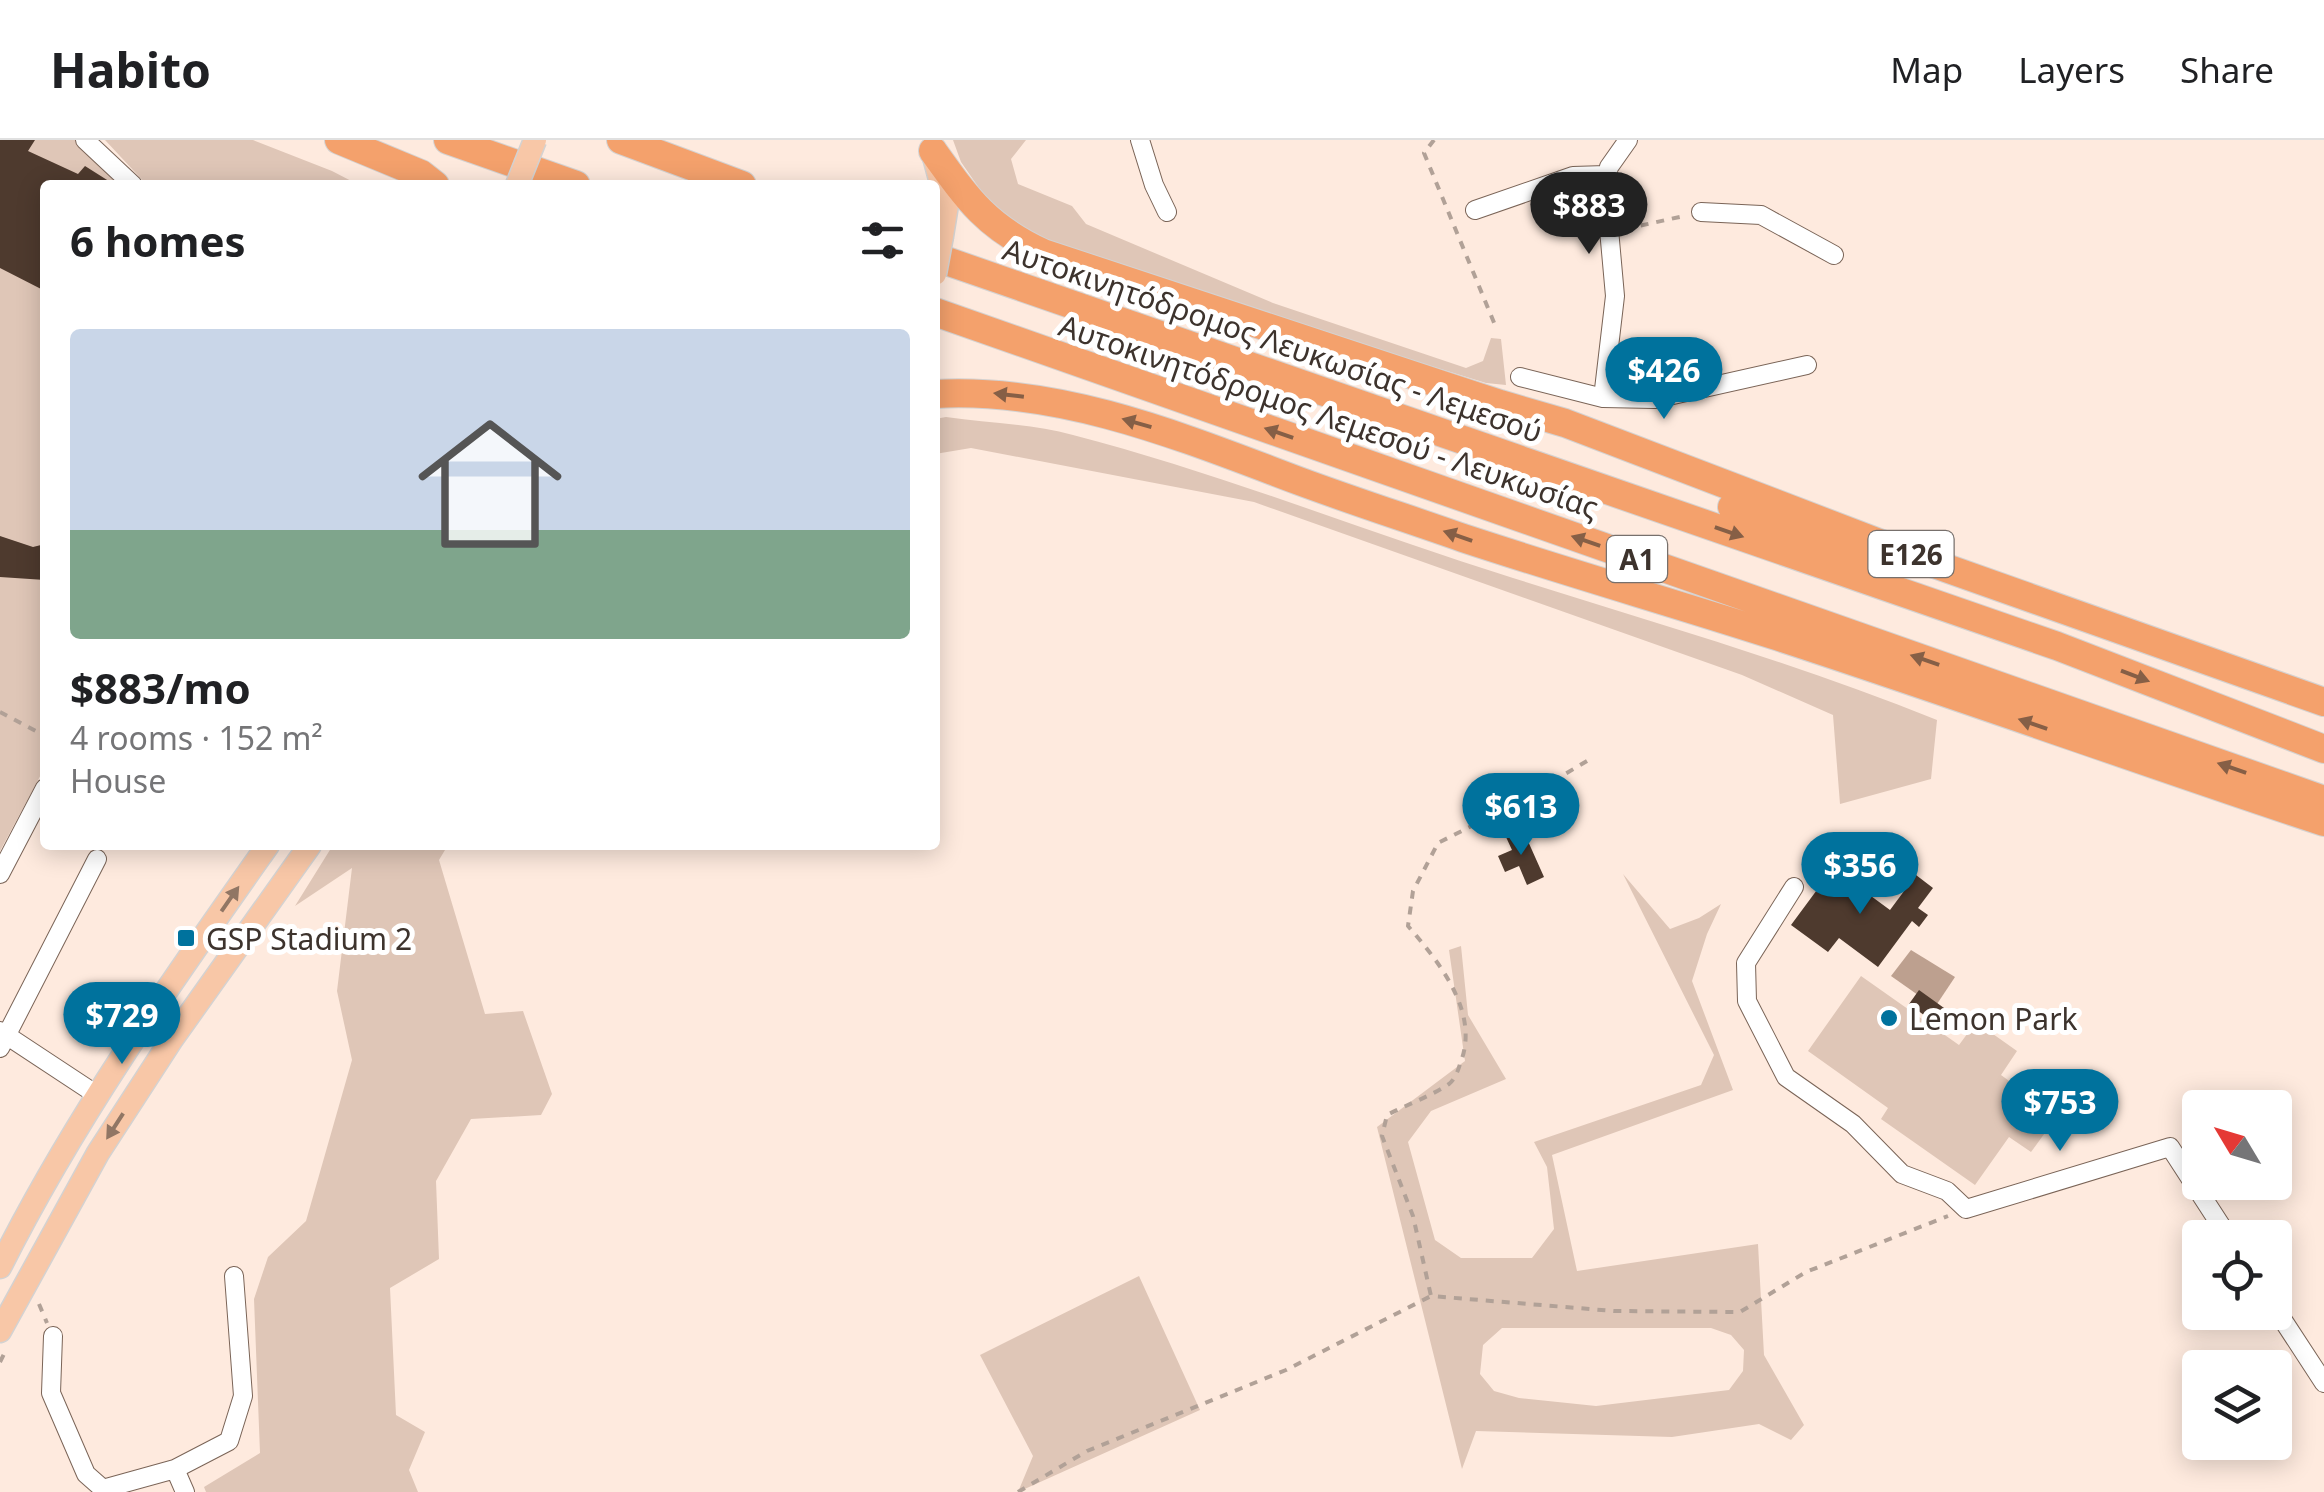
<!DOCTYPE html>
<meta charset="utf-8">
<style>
body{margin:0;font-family:"Noto Sans",sans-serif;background:#f6f6f6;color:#202124;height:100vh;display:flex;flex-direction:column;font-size:38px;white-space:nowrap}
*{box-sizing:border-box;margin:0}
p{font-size:32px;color:#757577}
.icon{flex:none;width:55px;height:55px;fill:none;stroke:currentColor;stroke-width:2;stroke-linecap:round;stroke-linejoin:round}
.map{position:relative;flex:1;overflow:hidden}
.sheet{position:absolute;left:40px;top:40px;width:900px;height:670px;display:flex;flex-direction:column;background:#fff;border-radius:10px;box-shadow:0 5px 25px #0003}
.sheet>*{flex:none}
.needle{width:65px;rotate:308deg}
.controls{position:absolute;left:2182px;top:950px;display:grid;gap:20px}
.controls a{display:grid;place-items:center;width:110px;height:110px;border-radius:10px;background:#fff;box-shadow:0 5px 25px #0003;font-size:50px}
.price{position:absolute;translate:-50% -85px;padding:0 22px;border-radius:35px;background:#00729d;color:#fff;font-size:32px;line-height:65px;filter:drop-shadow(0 2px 5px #0008)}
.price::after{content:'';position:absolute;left:50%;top:60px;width:30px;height:22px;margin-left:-15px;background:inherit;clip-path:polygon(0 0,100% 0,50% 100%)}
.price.selected{background:#222;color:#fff}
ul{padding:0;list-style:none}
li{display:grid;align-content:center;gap:20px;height:530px;padding:0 30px}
li span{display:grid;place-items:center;height:310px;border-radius:10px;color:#555}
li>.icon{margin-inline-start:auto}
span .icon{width:180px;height:180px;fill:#fffc;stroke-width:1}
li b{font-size:42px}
h2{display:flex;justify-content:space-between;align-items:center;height:120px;padding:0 30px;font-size:42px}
header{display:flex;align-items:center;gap:60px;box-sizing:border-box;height:140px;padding:0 50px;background:#fff;border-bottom:2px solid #e0e0e0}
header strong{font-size:48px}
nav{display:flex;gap:55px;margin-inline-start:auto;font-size:35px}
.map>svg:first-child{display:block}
</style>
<header>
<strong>Habito</strong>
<nav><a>Map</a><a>Layers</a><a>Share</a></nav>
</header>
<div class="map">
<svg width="2324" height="1352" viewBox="0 0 2324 1352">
<rect width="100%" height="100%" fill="#feeade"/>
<!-- green -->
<path fill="#dfc6b7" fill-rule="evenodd" d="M0,0H90L136,45H45V627L0,711Z
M105,0H253L332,31L359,45H147Z
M953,0H1026L1011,19L1018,44L1072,66L1086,84L1273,163L1466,228L1483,221L1491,198L1501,199L1506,245L1486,243L1066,113L997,74L961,22Z
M946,277C987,283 1032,284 1073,295C1223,334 1366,392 1513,438C1655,483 1799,524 1937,580L1931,639L1840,664L1833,575L1742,535L1254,362L971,308L935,314V279Z
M333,705H448L439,720L485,874L523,871L552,954L541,975L471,979L436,1041L439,1119L390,1148L396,1275L425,1292L409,1330L418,1352H206L204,1347L260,1313L254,1159L268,1117L306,1081L352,920L337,851L352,728L295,766Z
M1623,734L1670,789L1699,778L1721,764L1707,794L1692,841L1733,950L1552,1015L1577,1131L1758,1104L1764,1215L1804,1285L1791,1300L1759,1284L1672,1297L1476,1291L1462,1329L1377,987L1465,921L1449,810L1461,806L1468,875L1506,939L1431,971L1408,1002L1435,1100L1461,1118H1532L1554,1089L1547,1027L1534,1002L1701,945L1714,915ZM1502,1188H1711L1731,1195L1744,1210L1743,1231L1729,1250L1596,1266L1519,1258L1494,1251L1480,1234L1483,1205Z
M1861,836L1959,905L1976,882L2017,911L2001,935L2016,946L2014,950L2055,979L2031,1012L2009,997L1975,1045L1881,979L1888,968L1808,911Z
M1139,1136L1200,1270L1018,1352L1033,1316L980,1215Z"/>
<!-- water -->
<path fill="#bda08f" d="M1911,810L1955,837L1935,867L1891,836Z"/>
<!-- building -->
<path fill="#4e3a2e" d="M0,0H35L28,11L78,34L85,26L115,45H45V151L0,128Z
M0,396L33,407L45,404V440L0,437Z
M1523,690L1544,737L1527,745L1519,726L1505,732L1498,716L1512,710L1506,697Z
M1841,734L1890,770L1916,735L1933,748L1918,768L1928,775L1919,787L1912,781L1878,827L1839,798L1828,812L1791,785L1828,735L1836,741Z
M1919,850L1951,873L1940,887L1909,864Z"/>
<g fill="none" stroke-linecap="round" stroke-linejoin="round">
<defs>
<path id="minor" d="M85,0L133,45
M1140,0L1154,45L1167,72
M1475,70L1573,36L1606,35
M1701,72L1761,75L1834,115
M1520,237L1603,258L1655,259L1807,225
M1603,258L1615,156L1605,45L1609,27L1628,0
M0,734L45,648
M1794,747L1746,823L1747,861L1786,937L1853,984L1902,1034L1947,1051L1966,1069L2170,1007L2229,1098
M0,891L97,955
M0,908L97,719
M2275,1168L2324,1243
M53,1196L51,1253L86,1334L103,1349L175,1329L229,1301L243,1256L234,1136
M175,1329L185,1352"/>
<path id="major" d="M934,17L947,65L942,96
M0,1127C75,977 172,841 268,705
M0,1191L98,1013L172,899L310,705"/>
<path id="highway" d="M339,0L421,34L435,45
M448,0L576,45
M621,0L742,45
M933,11C968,60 987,87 1043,113L1500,264L1565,283L1929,422L2324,562
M935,117L2057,506L2324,609
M935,172L2324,660
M935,254C1062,247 1182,297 1299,341C1353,361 1409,379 1463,398C1566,432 1670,462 1773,495C1958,555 2140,621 2324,682
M1732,367L1887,428"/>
</defs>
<!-- minor casing -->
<use href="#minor" stroke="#7a6457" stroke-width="20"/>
<!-- major casing -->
<use href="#major" stroke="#d4d2d1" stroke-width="25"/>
<!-- highway casing -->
<use href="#highway" stroke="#d4d2d1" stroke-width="30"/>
<!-- path -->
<path stroke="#b1a197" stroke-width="4" stroke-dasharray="8 8" stroke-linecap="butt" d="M1434,0L1424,13L1495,185
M1625,89L1684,76
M0,572L45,596
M1587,621L1511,666L1438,703L1413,751L1408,786C1439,822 1481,873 1460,924C1458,931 1455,939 1449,944C1431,956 1406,965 1387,975L1382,996L1413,1076L1431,1156L1614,1171L1740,1172L1806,1132L1948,1076
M39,1164L47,1183
M0,1222L7,1208
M1018,1352L1087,1311L1286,1230L1431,1156"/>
<!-- minor -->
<use href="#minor" stroke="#fff" stroke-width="18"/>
<!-- major -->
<use href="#major" stroke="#f8c7a7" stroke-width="22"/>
<!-- highway -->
<use href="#highway" stroke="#f4a16c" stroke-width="28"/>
<defs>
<path id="major-bridge" d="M517,45L535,0
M935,134L942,96"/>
</defs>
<!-- major-bridge casing -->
<use href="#major-bridge" stroke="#d4d2d1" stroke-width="25" stroke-linecap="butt"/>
<!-- major-bridge -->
<use href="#major-bridge" stroke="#f8c7a7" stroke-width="22"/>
</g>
<!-- one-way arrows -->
<defs><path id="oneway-solid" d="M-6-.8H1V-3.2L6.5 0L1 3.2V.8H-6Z" transform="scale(2.5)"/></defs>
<g fill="#865f46">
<use href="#oneway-solid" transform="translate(1009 255) rotate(-173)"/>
<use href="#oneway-solid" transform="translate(1137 283) rotate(-164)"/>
<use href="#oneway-solid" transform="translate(1279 293) rotate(-161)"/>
<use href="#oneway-solid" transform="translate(1729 392) rotate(19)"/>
<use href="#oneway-solid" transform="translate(1458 396) rotate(-161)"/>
<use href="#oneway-solid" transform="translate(1586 401) rotate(-161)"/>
<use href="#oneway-solid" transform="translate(1925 520) rotate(-161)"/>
<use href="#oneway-solid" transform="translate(2135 536) rotate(21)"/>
<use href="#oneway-solid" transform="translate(2033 584) rotate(-161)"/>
<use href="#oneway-solid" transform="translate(2232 628) rotate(-161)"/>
</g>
<g fill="#917664">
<use href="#oneway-solid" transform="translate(230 759) rotate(-55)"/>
<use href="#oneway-solid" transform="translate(115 986) rotate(123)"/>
</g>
<!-- markers -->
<g fill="#00729d" stroke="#fff" stroke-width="4">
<rect x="176" y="788" width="20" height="20" rx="5"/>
<circle cx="1889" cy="878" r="10"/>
</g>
<g text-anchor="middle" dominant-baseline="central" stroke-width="10" stroke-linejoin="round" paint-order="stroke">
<!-- shield labels -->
<g fill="#fff" stroke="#77706c" stroke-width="2.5">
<rect x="1868.5" y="391" width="85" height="46" rx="8"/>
<rect x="1607" y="396" width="60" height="46" rx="8"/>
</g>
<g font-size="28" font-weight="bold" fill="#3d332d">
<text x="1911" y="414">E126</text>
<text x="1637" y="419">A1</text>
</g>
<!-- street labels -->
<g font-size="30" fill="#3d332d" stroke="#fff">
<text transform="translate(1273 200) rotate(19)">Αυτοκινητόδρομος Λευκωσίας - Λεμεσού</text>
<text transform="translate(1329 276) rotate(19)">Αυτοκινητόδρομος Λεμεσού - Λευκωσίας</text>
</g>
<!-- poi labels -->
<g font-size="30" fill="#3d332d" stroke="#fff" text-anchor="start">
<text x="206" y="798">GSP Stadium 2</text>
<text x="1909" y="878">Lemon Park</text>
</g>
</g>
</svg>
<div class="controls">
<a><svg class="needle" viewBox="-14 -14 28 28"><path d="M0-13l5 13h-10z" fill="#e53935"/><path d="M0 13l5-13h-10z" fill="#757577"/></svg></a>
<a><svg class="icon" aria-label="locate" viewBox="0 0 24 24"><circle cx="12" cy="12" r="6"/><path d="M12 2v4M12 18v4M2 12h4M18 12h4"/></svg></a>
<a><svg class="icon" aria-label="layers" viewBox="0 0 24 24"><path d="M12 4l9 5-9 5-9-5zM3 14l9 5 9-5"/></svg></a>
</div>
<b class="price selected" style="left:1589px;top:117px">$883</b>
<b class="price" style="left:1664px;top:282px">$426</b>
<b class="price" style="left:1521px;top:718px">$613</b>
<b class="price" style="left:1860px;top:777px">$356</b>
<b class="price" style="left:122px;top:927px">$729</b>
<b class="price" style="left:2060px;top:1014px">$753</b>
<section class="sheet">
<h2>6 homes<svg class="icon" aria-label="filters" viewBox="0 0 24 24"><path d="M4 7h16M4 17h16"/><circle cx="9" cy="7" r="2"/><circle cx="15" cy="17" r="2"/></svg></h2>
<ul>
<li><span style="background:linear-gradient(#c9d6e8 65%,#7fa58c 0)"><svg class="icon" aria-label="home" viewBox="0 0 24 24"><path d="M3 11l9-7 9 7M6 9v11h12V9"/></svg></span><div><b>$883/mo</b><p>4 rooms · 152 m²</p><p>House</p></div></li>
</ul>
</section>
</div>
